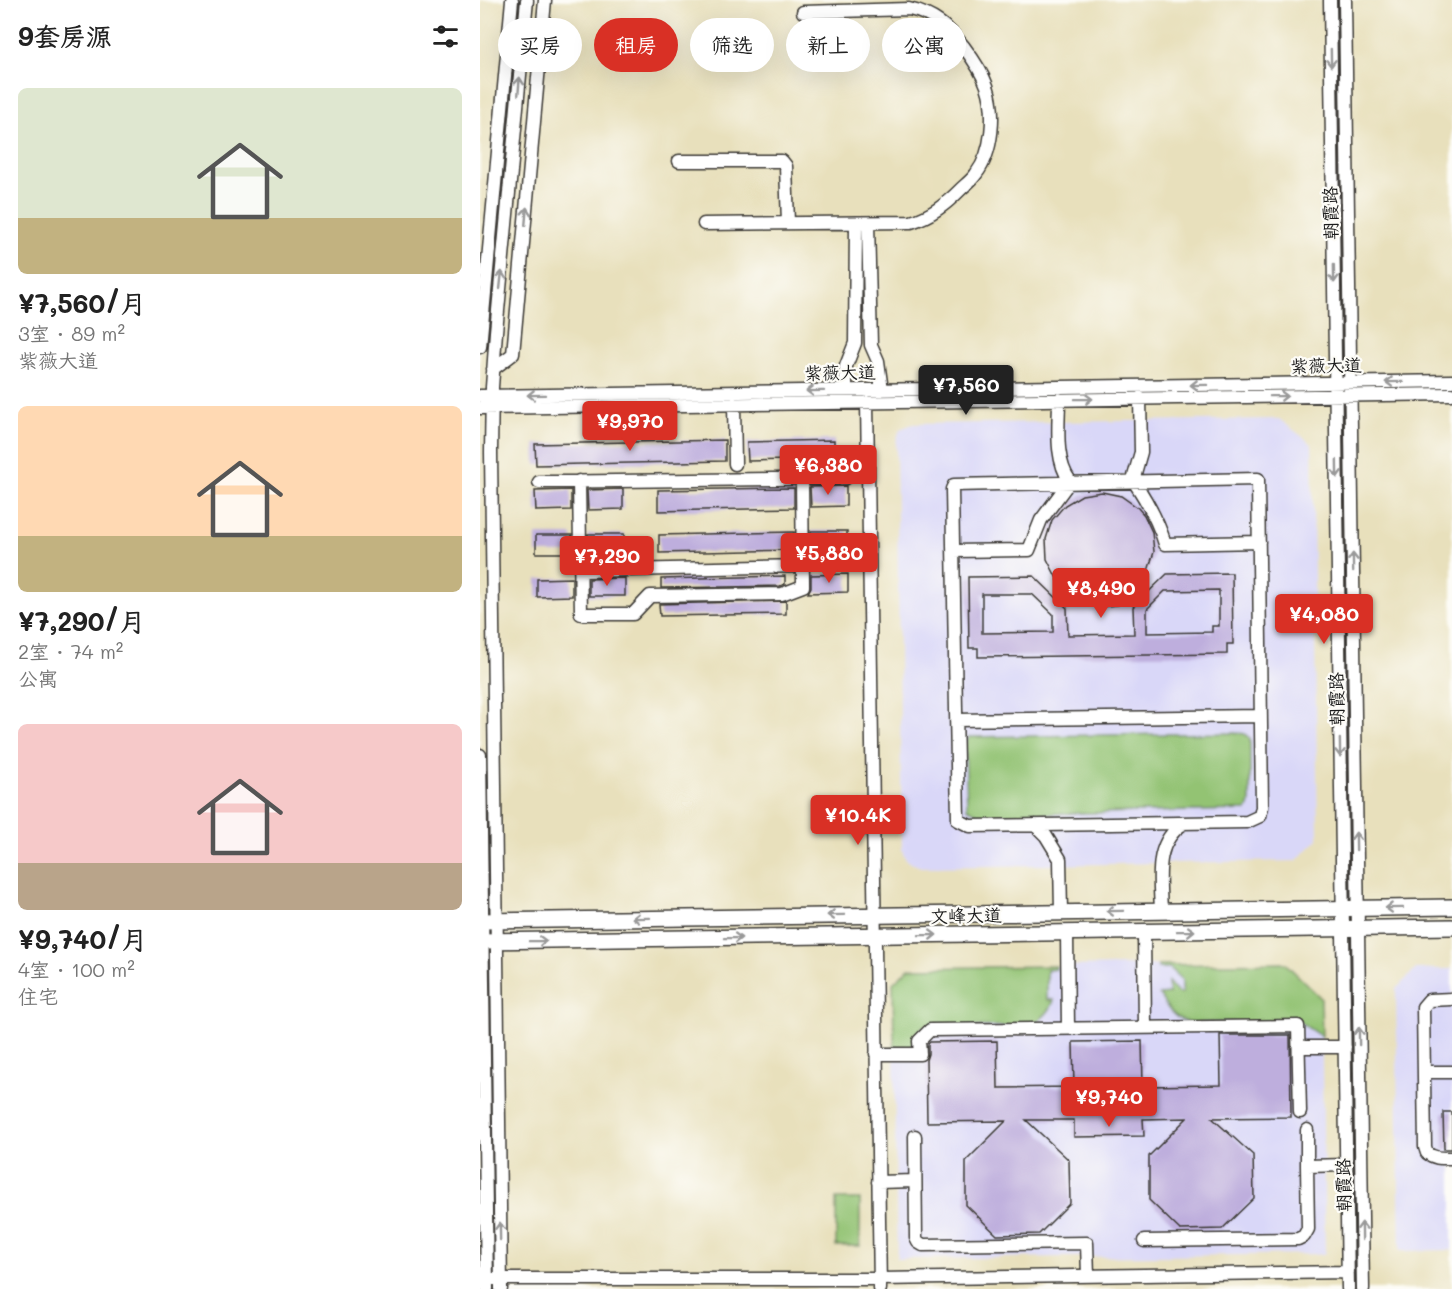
<!DOCTYPE html>
<html lang="zh">
<meta charset="utf-8">
<style>
body{margin:0;font-family:Mali,"LXGW WenKai TC",sans-serif;background:#f2f2f2;color:#222;height:100vh;display:flex;flex-direction:column;font-size:22px;white-space:nowrap}
*{box-sizing:border-box;margin:0}
p{font-size:20px;color:#767676}
.icon{flex:none;width:33px;height:33px;fill:none;stroke:currentColor;stroke-width:2;stroke-linecap:round;stroke-linejoin:round}
.map{position:relative;flex:1;overflow:hidden}
.sheet{display:flex;flex-direction:column;background:#fff;width:480px}
.sheet>*{flex:none}
.banner{position:absolute;left:18px;top:18px;width:570px;height:54px;display:flex;gap:12px}
.price{position:absolute;translate:-50% -51px;padding:0 14px;border-radius:6px;background:#d93025;color:#fff;font-size:20px;line-height:39px;filter:drop-shadow(0 2px 3px #0008)}
.price::after{content:'';position:absolute;left:50%;top:36px;width:18px;height:14px;margin-left:-9px;background:inherit;clip-path:polygon(0 0,100% 0,50% 100%)}
.price.on{background:#222;color:#fff}
ul{padding:0;list-style:none}
li{display:grid;align-content:center;gap:12px;height:318px;padding:0 18px}
li span{display:grid;place-items:center;height:186px;border-radius:9px;color:#555}
li>.icon{margin-inline-start:auto}
span .icon{width:108px;height:108px;fill:#fffc;stroke-width:1}
li b{font-size:26px}
h2{display:flex;justify-content:space-between;align-items:center;height:72px;padding:0 18px;font-size:26px}
.chip{padding:0 21px;border-radius:27px;background:#fff;box-shadow:0 6px 24px #0002;font-size:21px;line-height:54px}
.chip.on{background:#d93025;color:#fff}
main{display:flex;flex:1;min-height:0}
.map>svg:first-child{display:block}
</style>
<main>
<section class="sheet">
<h2>9套房源<svg class="icon" aria-label="filters" viewBox="0 0 24 24"><path d="M4 7h16M4 17h16"/><circle cx="9" cy="7" r="2"/><circle cx="15" cy="17" r="2"/></svg></h2>
<ul>
<li><span style="background:linear-gradient(#dfe7d0 70%,#c2b280 0)"><svg class="icon" aria-label="home" viewBox="0 0 24 24"><path d="M3 11l9-7 9 7M6 9v11h12V9"/></svg></span><div><b>¥7,560/月</b><p>3室 · 89 m²</p><p>紫薇大道</p></div></li>
<li><span style="background:linear-gradient(#ffd9b3 70%,#c2b280 0)"><svg class="icon" aria-label="home" viewBox="0 0 24 24"><path d="M3 11l9-7 9 7M6 9v11h12V9"/></svg></span><div><b>¥7,290/月</b><p>2室 · 74 m²</p><p>公寓</p></div></li>
<li><span style="background:linear-gradient(#f6c9c9 75%,#b9a48a 0)"><svg class="icon" aria-label="home" viewBox="0 0 24 24"><path d="M3 11l9-7 9 7M6 9v11h12V9"/></svg></span><div><b>¥9,740/月</b><p>4室 · 100 m²</p><p>住宅</p></div></li>
</ul>
</section>
<div class="map">
<svg width="972" height="1289" viewBox="0 0 972 1289">
<rect width="100%" height="100%" fill="#fdfcf7"/>
<filter id="ink" filterUnits="userSpaceOnUse"><feTurbulence type="fractalNoise" baseFrequency=".0167" numOctaves="2"/><feDisplacementMap in="SourceGraphic" scale="12" xChannelSelector="R" yChannelSelector="G"/><feConvolveMatrix kernelMatrix="1 2 1 2 8 2 1 2 1" color-interpolation-filters="sRGB"/></filter>
<filter id="wash" filterUnits="userSpaceOnUse"><feTurbulence type="fractalNoise" baseFrequency=".008" numOctaves="4" result="noise"/><feDisplacementMap in="SourceGraphic" scale="24" xChannelSelector="R" yChannelSelector="G"/><feGaussianBlur stdDeviation="1.35" result="paint"/><feColorMatrix in="noise" values="0 0 0 0 0 0 0 0 0 0 0 0 0 0 0 0 0 1.4 0 .05"/><feComposite in="paint" operator="in"/></filter>
<g filter="url(#wash)">
<rect width="100%" height="100%" fill="#e8e0bc"/>
<!-- built -->
<path fill="#d9d7f8" d="M799,419L832,444L838,839L816,861L441,867L431,863L425,858L422,850L416,442L420,429L433,424Z
M805,963L841,998L845,1254L417,1259L413,983L429,968Z
M936,969H972V1250L920,1251L916,989Z"/>
<!-- green -->
<path fill="#93c373" stroke="#587048" stroke-width="1.5" d="M759,733L765,734L770,739V801L769,807L766,810L501,815L487,808L485,745L489,737Z
M805,963L841,998L842,1037L818,1021L710,1023C693,1018 688,1009 679,995L689,994L688,982L698,993H702V980L689,968H678V965Z
M576,966V969L567,970V1000H574C569,1015 559,1022 544,1026L443,1027L431,1047H414L413,983L429,968Z
M356,1199H380V1246H356Z"/>
<g id="blocks">
<!-- building -->
<path fill="#beaedd" fill-rule="evenodd" d="M245,440V461L56,465L55,444Z
M354,440V459L268,461L267,442Z
M366,486V506L331,507L330,487Z
M314,488V508L178,511V490Z
M143,489V509L108,510L107,490Z
M91,490V510L56,511L55,491Z
M622,492L641,496L658,508L664,515L672,532L674,552L669,568L651,601L637,605L618,607L600,602L586,596L567,559L566,539L572,520L585,505L602,495Z
M331,531H367V548L331,549Z
M314,532V550L179,553V535Z
M108,534H144V552H108Z
M56,535H92V553H56Z
M752,573L753,644H747V654L498,657V648H489L488,577L554,576L587,608L588,635L654,634L653,607L687,574ZM739,590V626H732V632L667,633V609L685,591ZM502,594H552L573,614V632L502,633Z
M368,574V592L328,593L331,587V575Z
M305,576V584L300,586L181,588V579Z
M92,578V596L57,597V579Z
M145,578V596H109V579Z
M306,601V614L180,616L179,604Z
M740,1035H810L811,1117L732,1118L773,1155L774,1198L742,1229L700,1230L669,1200V1156L707,1118L663,1119L664,1136L594,1137V1120H546L589,1160L590,1203L559,1234L517,1235L486,1205V1161L526,1121L447,1122L446,1060L448,1054V1044L450,1042L517,1041L518,1088L594,1087L593,1042L662,1041L663,1086L741,1085Z
M963,1112H972V1149H964Z"/>
</g>
</g>
<g filter="url(#ink)">
<use href="#blocks" fill-opacity="0" stroke="#3b3934" stroke-width="1.5"/>
<g fill="none" stroke-linecap="round" stroke-linejoin="round">
<defs>
<path id="minor" d="M850,0L868,1289
M865,0L883,1289
M199,161H302L306,166L308,223
M388,223L391,345L398,361L402,390
M224,224L431,222C451,216 465,205 480,190C485,185 492,180 496,174C513,152 516,112 507,86C502,72 493,59 484,47C469,28 453,14 429,9L323,12
M0,347L32,0
M13,369L33,354L65,0
M366,390V366L375,343L376,223
M0,396L972,381
M660,398L661,452L653,480C667,501 678,520 685,544L779,542
M387,402L400,1289
M254,404L255,464
M0,408L972,394
M778,479L782,807L780,816L767,822L490,826L478,820L472,489L474,485Z
M99,481L101,614H153L170,596L302,594L323,586L322,478
M59,482L366,478
M473,551L549,550L561,520L590,481C574,459 579,425 579,399
M101,571L323,566
M476,720L781,716
M0,755L7,1289
M555,825L566,836L580,859L581,912
M681,911C680,878 673,843 704,823
M664,932L665,1028
M587,933L588,1029
M972,999L949,1000L943,1007L945,1147L947,1153C955,1159 962,1158 972,1158
M819,1047H865
M396,1054H440L439,1041L450,1030L818,1026L820,1112
M944,1072H972
M827,1130V1166
M435,1136L436,1238L438,1242L443,1245L607,1243L608,1276
M398,1182L435,1181
M664,1241L818,1239L824,1236L828,1229L827,1166L866,1165
M6,1279H400L868,1272
M21,1289L11,452L12,387L16,332L47,0"/>
<path id="major" d="M0,921L972,907
M0,941L972,927"/>
</defs>
<!-- minor casing -->
<use href="#minor" stroke="#3b3934" stroke-width="15"/>
<!-- major casing -->
<use href="#major" stroke="#3b3934" stroke-width="18"/>
<!-- minor -->
<use href="#minor" stroke="#fff" stroke-width="12"/>
<!-- major -->
<use href="#major" stroke="#fff" stroke-width="15"/>
</g>
<!-- one-way arrows -->
<defs><path id="oneway-shaft" d="M-6 0H5M1.5-3L5.5 0L1.5 3" fill="none" stroke-width="1.6" stroke-linecap="round" stroke-linejoin="round" transform="scale(1.5)"/></defs>
<g stroke="#999">
<use href="#oneway-shaft" transform="translate(851 58) rotate(89)"/>
<use href="#oneway-shaft" transform="translate(39 86) rotate(-85)"/>
<use href="#oneway-shaft" transform="translate(46 216) rotate(-85)"/>
<use href="#oneway-shaft" transform="translate(854 274) rotate(89)"/>
<use href="#oneway-shaft" transform="translate(21 280) rotate(-84)"/>
<use href="#oneway-shaft" transform="translate(914 382) rotate(179)"/>
<use href="#oneway-shaft" transform="translate(719 385) rotate(179)"/>
<use href="#oneway-shaft" transform="translate(335 391) rotate(179)"/>
<use href="#oneway-shaft" transform="translate(56 395) rotate(179)"/>
<use href="#oneway-shaft" transform="translate(799 396) rotate(-1)"/>
<use href="#oneway-shaft" transform="translate(604 399) rotate(-1)"/>
<use href="#oneway-shaft" transform="translate(857 469) rotate(89)"/>
<use href="#oneway-shaft" transform="translate(873 562) rotate(-91)"/>
<use href="#oneway-shaft" transform="translate(860 748) rotate(89)"/>
<use href="#oneway-shaft" transform="translate(876 841) rotate(-91)"/>
<use href="#oneway-shaft" transform="translate(914 908) rotate(179)"/>
<use href="#oneway-shaft" transform="translate(635 911) rotate(179)"/>
<use href="#oneway-shaft" transform="translate(356 915) rotate(179)"/>
<use href="#oneway-shaft" transform="translate(161 918) rotate(179)"/>
<use href="#oneway-shaft" transform="translate(706 931) rotate(-1)"/>
<use href="#oneway-shaft" transform="translate(448 935) rotate(-1)"/>
<use href="#oneway-shaft" transform="translate(253 938) rotate(-1)"/>
<use href="#oneway-shaft" transform="translate(58 941) rotate(-1)"/>
<use href="#oneway-shaft" transform="translate(879 1036) rotate(-91)"/>
<use href="#oneway-shaft" transform="translate(20 1231) rotate(-91)"/>
<use href="#oneway-shaft" transform="translate(882 1231) rotate(-91)"/>
</g>
</g>
<g text-anchor="middle" dominant-baseline="central" stroke-width="4.5" stroke-linejoin="round" paint-order="stroke">
<!-- street labels -->
<g font-size="18" fill="#1c1c1c" stroke="#fdfcf7">
<text transform="translate(850 213) rotate(-91)">朝霞路</text>
<text transform="translate(846 365) rotate(-1)">紫薇大道</text>
<text transform="translate(360 372) rotate(-1)">紫薇大道</text>
<text transform="translate(856 699) rotate(-91)">朝霞路</text>
<text transform="translate(486 915) rotate(-1)">文峰大道</text>
<text transform="translate(863 1185) rotate(-91)">朝霞路</text>
</g>
</g>
</svg>
<b class="price on" style="left:486px;top:416px">¥7,560</b>
<b class="price" style="left:150px;top:452px">¥9,970</b>
<b class="price" style="left:348px;top:496px">¥6,380</b>
<b class="price" style="left:349px;top:584px">¥5,880</b>
<b class="price" style="left:127px;top:587px">¥7,290</b>
<b class="price" style="left:621px;top:619px">¥8,490</b>
<b class="price" style="left:844px;top:645px">¥4,080</b>
<b class="price" style="left:378px;top:846px">¥10.4K</b>
<b class="price" style="left:629px;top:1128px">¥9,740</b>
<div class="banner">
<a class="chip">买房</a>
<a class="chip on">租房</a>
<a class="chip">筛选</a>
<a class="chip">新上</a>
<a class="chip">公寓</a>
</div>
</div>
</main>
